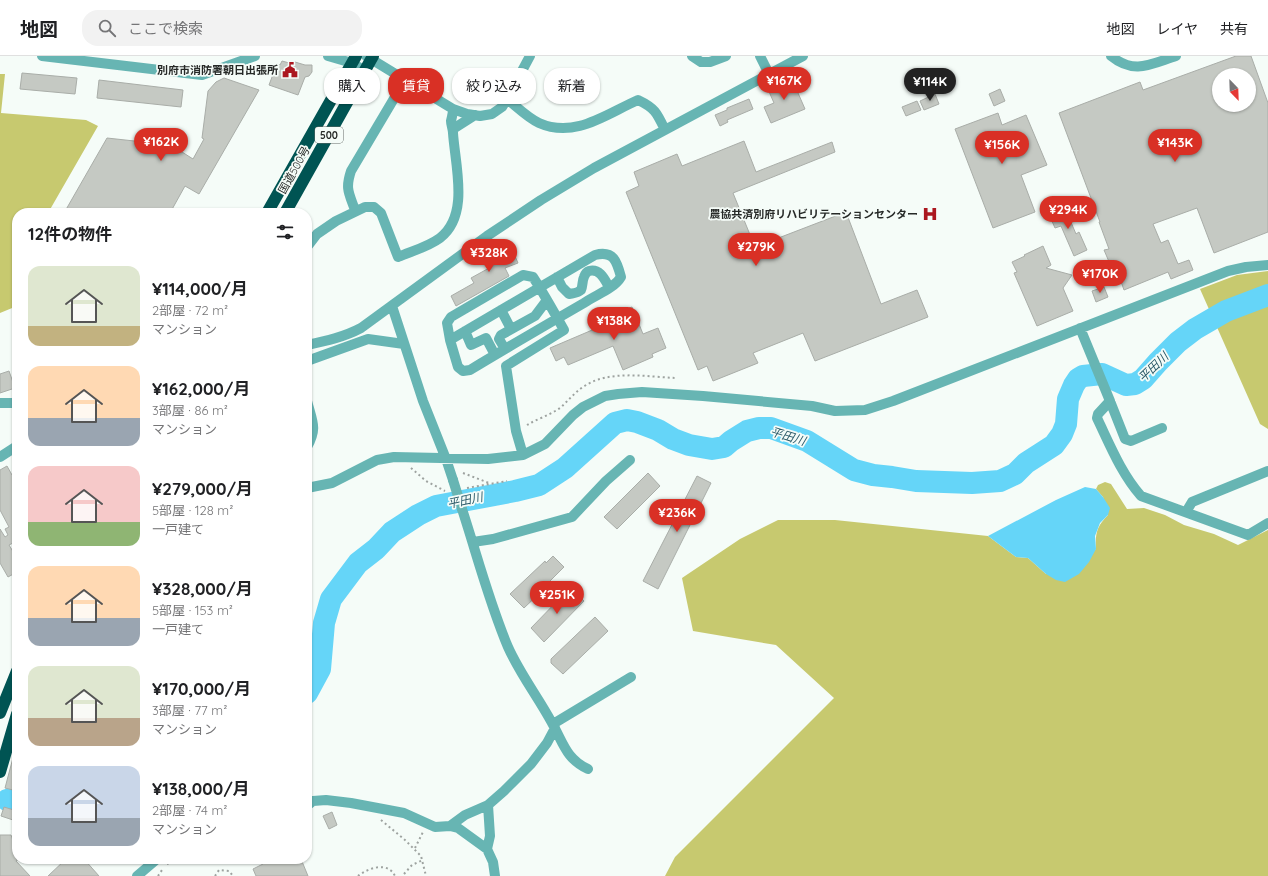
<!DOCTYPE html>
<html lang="ja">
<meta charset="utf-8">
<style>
body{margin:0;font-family:Quicksand,"Noto Sans JP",sans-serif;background:#f2f2f2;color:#202124;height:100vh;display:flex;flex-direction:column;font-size:15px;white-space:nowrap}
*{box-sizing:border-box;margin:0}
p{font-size:13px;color:#757577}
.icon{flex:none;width:22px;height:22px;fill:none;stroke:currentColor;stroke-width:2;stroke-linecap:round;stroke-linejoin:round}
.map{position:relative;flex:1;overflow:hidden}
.details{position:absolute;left:12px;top:152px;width:300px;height:656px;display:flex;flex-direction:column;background:#fff;border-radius:16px;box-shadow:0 1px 3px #0004}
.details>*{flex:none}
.top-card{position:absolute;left:324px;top:12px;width:380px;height:36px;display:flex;gap:8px}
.needle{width:26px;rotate:157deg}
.fabs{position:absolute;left:1212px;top:12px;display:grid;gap:8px}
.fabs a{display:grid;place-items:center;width:44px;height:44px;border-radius:50%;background:#fff;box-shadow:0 1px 3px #0004;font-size:20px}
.price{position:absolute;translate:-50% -34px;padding:0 9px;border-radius:14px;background:#d93025;color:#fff;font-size:13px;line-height:26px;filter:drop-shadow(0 1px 2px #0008)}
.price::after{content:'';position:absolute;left:50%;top:24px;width:12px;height:9px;margin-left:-6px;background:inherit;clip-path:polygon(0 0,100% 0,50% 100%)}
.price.selected{background:#222;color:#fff}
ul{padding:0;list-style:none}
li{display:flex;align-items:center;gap:12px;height:100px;padding:0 16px}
li span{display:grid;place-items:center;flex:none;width:112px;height:80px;border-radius:12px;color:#555}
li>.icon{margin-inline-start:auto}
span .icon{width:48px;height:48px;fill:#fffc;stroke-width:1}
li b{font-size:17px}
h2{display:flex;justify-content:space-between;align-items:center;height:48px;padding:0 16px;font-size:17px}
.pill{padding:0 14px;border-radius:16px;background:#fff;box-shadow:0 1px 3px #0004;font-size:14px;line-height:36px}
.pill.selected{background:#d93025;color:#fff}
header{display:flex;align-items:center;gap:24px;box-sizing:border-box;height:56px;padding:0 20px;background:#fff;border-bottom:1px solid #e0e0e0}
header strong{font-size:19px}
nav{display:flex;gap:22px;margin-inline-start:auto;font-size:14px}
.search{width:280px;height:36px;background:#f2f2f2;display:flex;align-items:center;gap:10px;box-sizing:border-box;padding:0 14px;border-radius:16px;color:#757577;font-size:15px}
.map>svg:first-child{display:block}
</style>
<header>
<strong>地図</strong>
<div class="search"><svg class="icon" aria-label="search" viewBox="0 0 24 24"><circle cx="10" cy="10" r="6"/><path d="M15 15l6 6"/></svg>ここで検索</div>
<nav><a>地図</a><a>レイヤ</a><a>共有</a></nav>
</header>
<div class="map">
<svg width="1268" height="820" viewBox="0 0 1268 820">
<rect width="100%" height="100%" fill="#f5fcf8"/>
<!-- forest -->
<path fill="#c7c96f" d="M0,18H5L1,57L86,64L98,70L48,157H17V250L0,257Z
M1268,215V373L1260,368L1200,233L1237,219Z
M1105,426L1111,428L1127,453L1144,452L1165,459L1184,469L1214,478L1238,489L1268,474V820H665L675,801L834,642L776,589L693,575L682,522L740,483L778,464H835L988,480L1016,501L1028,502L1046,518L1096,493C1095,477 1097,470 1108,459L1103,441L1096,433L1098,429Z"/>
<!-- water -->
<path fill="#65d5f8" d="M1085,431L1096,433L1103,441L1110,452L1108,459L1100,467L1095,480L1096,493L1089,506L1079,518L1065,526L1056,524L1046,518L1028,502L1016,501L988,480L1056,444Z"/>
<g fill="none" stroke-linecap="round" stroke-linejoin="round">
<!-- river -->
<path stroke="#65d5f8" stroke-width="22" d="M307,637L320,613L324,567L331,543L358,507L376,493L392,476L418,459L436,450L515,435L539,429L565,412L615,367L627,364L637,366L658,374L673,383L689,389L712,393L724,391L731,385L747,375L759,372H771L807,385L854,414L873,419L892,421L916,425L972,427L1000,425L1015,418L1026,407L1054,389L1062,378L1066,368L1068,343L1074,329L1078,323L1083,320L1102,318L1126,329L1135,328L1143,323L1158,306L1178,286L1195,273L1226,255L1268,239
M7,744L17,741"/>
</g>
<!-- building -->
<path fill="#c5c9c3" stroke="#a9ada8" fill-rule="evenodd" d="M1236,0H1251L1268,47V176L1214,197L1197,152L1153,168L1161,187L1168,184L1178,208L1189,204L1193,214L1171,223L1168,216L1124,234L1114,206L1110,208L1104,194L1109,193L1099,166H1100L1059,57L1140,26L1143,34ZM1219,19H1249V49H1219Z
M282,5L293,8L295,6L305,9H312V16L309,20L305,21L298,39L269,29L277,8L280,9Z
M22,17L77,22L75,38L20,33Z
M791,21L805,53L771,67L764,51L774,47L767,31Z
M224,22L259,34L199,138L185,130L170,157H64L107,82L171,89L193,103L204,83L202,82L208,35L216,26Z
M99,24L183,34L181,51L97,42Z
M1000,33L1005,45L994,50L989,38Z
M935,38L939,48L924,54L920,45Z
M749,43L753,53L727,64L728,66L720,70L715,59L727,54V52Z
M917,45L921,54L906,60L902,51Z
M998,57L1002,69L1026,59L1047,109L1021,119L1035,156L993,172L955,73Z
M744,85L756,116L832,86L835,96L733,137L755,191L846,156L881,248L917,234L928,261L815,305L803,277L753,297L758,307L713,325L707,310L698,314L626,136L639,130L634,116L677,98L682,110Z
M1064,150L1076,178L1079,176L1087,194L1074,200L1061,170L1055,172L1048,156Z
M508,184L518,207L505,212L509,220L456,250L451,240L474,227L471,222L491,211L484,202Z
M1043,190L1051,209L1046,212L1072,219L1063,232L1073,255L1037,270L1014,217L1017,216L1012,206L1025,200L1024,199Z
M1104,231L1108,241L1096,246L1092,235Z
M632,251L643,278L658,272L666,292L652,298L653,301L623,314L613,290L568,309L564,301L556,305L550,292L604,269L602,263Z
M9,315L15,332L0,337V318Z
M7,410L12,419L17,416V494L13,487L9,489L17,502V516L8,521L0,507V473L5,481L8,479L5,473L9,471L0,454V414Z
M648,417L660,430L617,473L604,461Z
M697,420L711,427L658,533L643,525Z
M553,500L564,511L543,532L544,533L524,552L510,538L545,505L546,507Z
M573,534L584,545L544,586L531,572L564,538L567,540Z
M595,561L608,575L563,618L551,607V603Z
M14,698H17V735L5,732Z
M4,751L17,755L13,764L1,760Z
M332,756L337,769L329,773L323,760Z
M0,779H11L17,795V805H16L30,820H0Z
M66,803H84L99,820H48Z
M261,803H301L308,820H256L253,813L263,808Z"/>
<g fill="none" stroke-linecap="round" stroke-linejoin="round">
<!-- path -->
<path stroke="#9ea3a0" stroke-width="2" stroke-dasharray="2 3" stroke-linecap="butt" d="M527,369C537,363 550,359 560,352C568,345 574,337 583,331C609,313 647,321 677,322
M411,412L426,425L445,435
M463,417L489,427
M467,432L507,425
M381,764L405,784L421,800L426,820
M415,792L423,776
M167,808L173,805L183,803
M404,818L412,809L423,804
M158,820L162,814
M215,820L219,814L229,815L233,820
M358,820C368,812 388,805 395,820"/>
<!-- minor -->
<path stroke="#67b5b3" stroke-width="10" d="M42,0L202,19L255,0
M328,0L352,7L365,15
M366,0L453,53L467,58L480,60L492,58L502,51L507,43L530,0
M692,0L701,6H710L726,0
M760,0L769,18
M1111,0C1134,19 1151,8 1176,0
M507,43C517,51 528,62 539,67C575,83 606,58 638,44C655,52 657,57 665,74
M453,73L475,59
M355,154C349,137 345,133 351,115L405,24
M307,191L317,178L336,165L365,151H374L381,157L398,201C412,195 428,191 440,182C470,159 455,109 453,77C453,73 451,69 451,65C452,61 453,57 453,53
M557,221L562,231L569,238C574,237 578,237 581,234C583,230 582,225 584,221C585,218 586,216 589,215C600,212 605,224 609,231
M392,250L423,345L446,403L453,424
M501,254L511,273
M1080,272L1110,345L1098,358L1097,362C1110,389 1121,417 1141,440L1248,479L1268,467
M465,275L471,289L486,282L495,299
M450,284L595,199C614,194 617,206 621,221C614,233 595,239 584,247C546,269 508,291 470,314L463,315L458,311L450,284L447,267L451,261L523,219L533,221C544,238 554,256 564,274L506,310L516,375L523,399
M307,289C326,285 344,281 361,272L487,180L541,144L594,112L803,0
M505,293L499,283L501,279L535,260L547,244
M307,305L368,283L404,288
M307,345C312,365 318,372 307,391
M1110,345L1125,383L1131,385L1162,372
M0,347H17
M0,401L17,390
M307,432L332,427L377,404L394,401L488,403L523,399L545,388L573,359L583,351L605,340L618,338L642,336L703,340L812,350L835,355L865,354L893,345L1228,215L1246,211L1268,209
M462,453C477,499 489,546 508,591C520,618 538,641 552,667C563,686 566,703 588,713
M1186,456L1192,446L1268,415
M473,486L493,483L572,461L606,425L630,404
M553,668L631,621
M307,750L313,745L326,744L351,747L404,757L435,771L450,770L458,772L487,793L493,806L495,820
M450,770L465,759L488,749L504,735L531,708L547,687L555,672
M487,793L490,780L488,749
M137,820L157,803"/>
<!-- highway -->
<path stroke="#005453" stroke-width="12" d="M267,157L356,0
M285,157L373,0
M0,657L17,615
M0,716L17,658"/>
<!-- minor-bridge -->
<path stroke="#67b5b3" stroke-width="10" d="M453,424L462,453"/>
</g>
<!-- icons -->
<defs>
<symbol id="civic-bare" viewBox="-9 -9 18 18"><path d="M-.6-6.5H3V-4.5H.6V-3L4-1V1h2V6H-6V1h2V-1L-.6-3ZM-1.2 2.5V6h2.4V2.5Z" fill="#ab171f" stroke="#f5fcf8" stroke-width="2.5" paint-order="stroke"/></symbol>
<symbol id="hospital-bare" viewBox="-9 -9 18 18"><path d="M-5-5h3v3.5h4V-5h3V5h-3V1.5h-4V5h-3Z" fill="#ab171f" stroke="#f5fcf8" stroke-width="2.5" paint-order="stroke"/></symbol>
</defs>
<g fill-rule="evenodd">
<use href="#civic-bare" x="279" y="3" width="22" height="22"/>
<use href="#hospital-bare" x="919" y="147" width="22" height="22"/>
</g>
<g text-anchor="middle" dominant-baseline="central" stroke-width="3.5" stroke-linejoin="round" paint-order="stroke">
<!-- shield labels -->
<rect fill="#f5fcf8" stroke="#646866" stroke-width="1" x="315" y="71" width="28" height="16" rx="3"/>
<g font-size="10" font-weight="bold" fill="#262927">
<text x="329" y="79">500</text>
</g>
<!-- poi labels -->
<g font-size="11" font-weight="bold" fill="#262927" stroke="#f5fcf8" text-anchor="end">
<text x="278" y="14">別府市消防署朝日出張所</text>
<text x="918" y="158">農協共済別府リハビリテーションセンター</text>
</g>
<!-- street labels -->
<g font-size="11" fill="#262927" stroke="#f5fcf8">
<text transform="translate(294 114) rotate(-61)">国道500号</text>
</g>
<!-- water labels -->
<g font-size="12" font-style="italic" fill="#2a5968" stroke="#f5fcf8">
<text transform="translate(1153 311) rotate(-44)">平田川</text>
<text transform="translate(788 380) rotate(17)">平田川</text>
<text transform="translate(465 444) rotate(-12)">平田川</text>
</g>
</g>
</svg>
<div class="fabs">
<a><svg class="needle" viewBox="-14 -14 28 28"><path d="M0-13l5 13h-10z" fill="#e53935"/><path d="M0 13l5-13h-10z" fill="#757577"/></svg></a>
</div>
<b class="price" style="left:784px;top:45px">¥167K</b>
<b class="price selected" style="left:930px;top:46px">¥114K</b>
<b class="price" style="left:161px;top:106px">¥162K</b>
<b class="price" style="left:1175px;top:107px">¥143K</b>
<b class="price" style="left:1002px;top:109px">¥156K</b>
<b class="price" style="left:1068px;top:174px">¥294K</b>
<b class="price" style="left:756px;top:211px">¥279K</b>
<b class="price" style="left:489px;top:217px">¥328K</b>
<b class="price" style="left:1100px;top:238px">¥170K</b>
<b class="price" style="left:614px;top:285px">¥138K</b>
<b class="price" style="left:677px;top:477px">¥236K</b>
<b class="price" style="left:557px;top:559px">¥251K</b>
<div class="top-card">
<a class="pill">購入</a>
<a class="pill selected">賃貸</a>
<a class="pill">絞り込み</a>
<a class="pill">新着</a>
</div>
<section class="details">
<h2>12件の物件<svg class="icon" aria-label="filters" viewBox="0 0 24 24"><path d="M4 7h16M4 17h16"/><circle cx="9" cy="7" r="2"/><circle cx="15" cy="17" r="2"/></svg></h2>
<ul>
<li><span style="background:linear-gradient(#dfe7d0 75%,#c2b280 0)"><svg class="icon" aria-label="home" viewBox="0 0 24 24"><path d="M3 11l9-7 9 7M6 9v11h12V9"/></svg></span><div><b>¥114,000/月</b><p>2部屋 · 72 m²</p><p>マンション</p></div></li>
<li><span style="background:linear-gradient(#ffd9b3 65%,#9aa5b1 0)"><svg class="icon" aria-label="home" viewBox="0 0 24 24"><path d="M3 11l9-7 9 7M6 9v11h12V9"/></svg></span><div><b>¥162,000/月</b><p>3部屋 · 86 m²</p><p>マンション</p></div></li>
<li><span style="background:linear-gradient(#f6c9c9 70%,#8fb573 0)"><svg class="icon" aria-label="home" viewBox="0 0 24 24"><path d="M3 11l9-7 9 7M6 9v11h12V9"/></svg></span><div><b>¥279,000/月</b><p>5部屋 · 128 m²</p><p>一戸建て</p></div></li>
<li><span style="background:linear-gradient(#ffd9b3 65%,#9aa5b1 0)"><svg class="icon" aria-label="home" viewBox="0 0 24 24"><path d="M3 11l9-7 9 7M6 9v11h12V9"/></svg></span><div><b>¥328,000/月</b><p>5部屋 · 153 m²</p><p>一戸建て</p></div></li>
<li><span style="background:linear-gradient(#dfe7d0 65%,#b9a48a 0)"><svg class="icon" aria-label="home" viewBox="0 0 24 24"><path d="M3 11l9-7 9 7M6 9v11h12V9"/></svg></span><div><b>¥170,000/月</b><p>3部屋 · 77 m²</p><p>マンション</p></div></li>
<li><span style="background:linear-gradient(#c9d6e8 65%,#9aa5b1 0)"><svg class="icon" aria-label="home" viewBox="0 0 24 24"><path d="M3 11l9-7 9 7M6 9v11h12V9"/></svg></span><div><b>¥138,000/月</b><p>2部屋 · 74 m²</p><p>マンション</p></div></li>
</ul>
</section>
</div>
